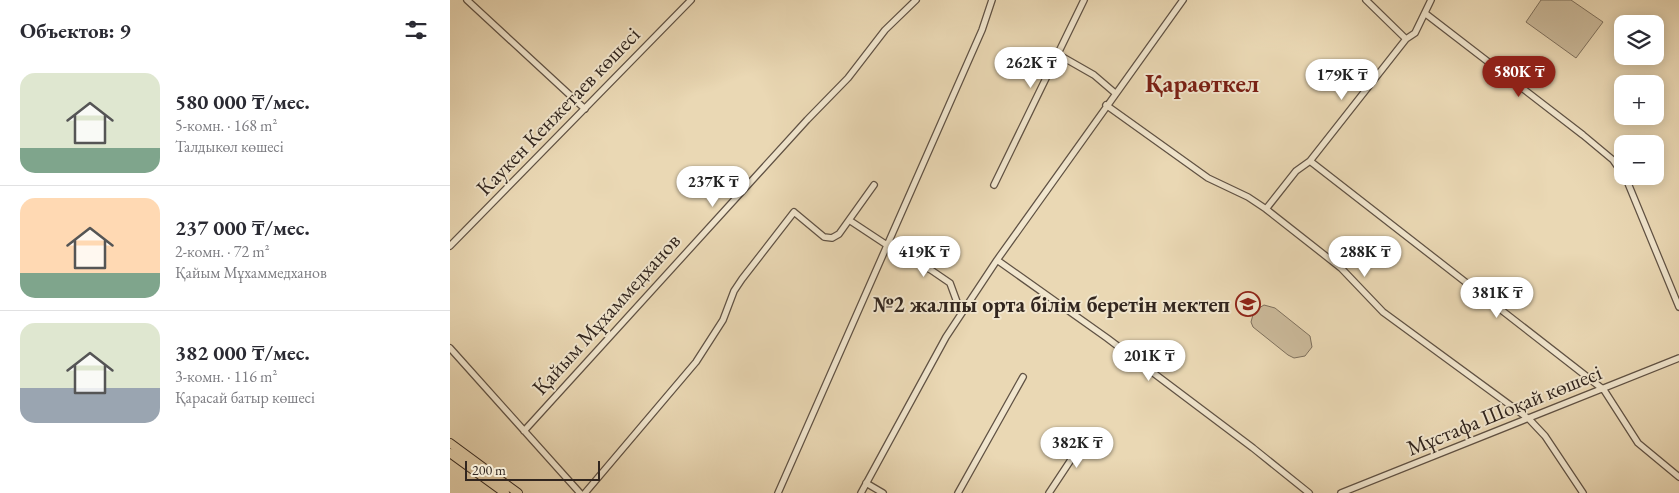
<!DOCTYPE html>
<html lang="ru">
<meta charset="utf-8">
<style>
body{margin:0;font-family:"EB Garamond",serif;background:#f2f2f3;color:#2b2b33;height:100vh;display:flex;flex-direction:column;font-size:19px;white-space:nowrap}
*{box-sizing:border-box;margin:0}
p{font-size:16px;color:#7c7c81}
.icon{flex:none;width:28px;height:28px;fill:none;stroke:currentColor;stroke-width:2;stroke-linecap:round;stroke-linejoin:round}
.map{position:relative;flex:1;overflow:hidden}
.sheet{display:flex;flex-direction:column;background:#fff;width:450px}
.sheet>*{flex:none}
.tools{position:absolute;left:1164px;top:15px;display:grid;gap:10px}
.tools a{display:grid;place-items:center;width:50px;height:50px;border-radius:10px;background:#fff;box-shadow:0 2px 12px #0003;font-size:25px}
.scale{position:absolute;left:15px;bottom:12px;width:135px;box-sizing:border-box;padding-left:5px;border:2px solid #32261f;border-top:0;font-size:14px;line-height:18px;white-space:nowrap;color:#32261f;-webkit-text-stroke:4px #f1e6ce;paint-order:stroke}
.price{position:absolute;translate:-50% -42px;padding:0 11px;border-radius:18px;background:#fff;color:#222;font-size:16px;line-height:32px;filter:drop-shadow(0 1px 2px #0008)}
.price::after{content:'';position:absolute;left:50%;top:30px;width:15px;height:11px;margin-left:-8px;background:inherit;clip-path:polygon(0 0,100% 0,50% 100%)}
.price.selected{background:#8f2418;color:#fff}
ul{padding:0;list-style:none}
li{display:flex;align-items:center;gap:15px;height:125px;padding:0 20px}
li+li{border-top:1px solid #e1e1e2}
li span{display:grid;place-items:center;flex:none;width:140px;height:100px;border-radius:15px;color:#555}
li>.icon{margin-inline-start:auto}
span .icon{width:60px;height:60px;fill:#fffc;stroke-width:1}
li b{font-size:21px}
h2{display:flex;justify-content:space-between;align-items:center;height:60px;padding:0 20px;font-size:21px}
main{display:flex;flex:1;min-height:0}
.map>svg:first-child{display:block}
</style>
<main>
<section class="sheet">
<h2>Объектов: 9<svg class="icon" aria-label="filters" viewBox="0 0 24 24"><path d="M4 7h16M4 17h16"/><circle cx="9" cy="7" r="2"/><circle cx="15" cy="17" r="2"/></svg></h2>
<ul>
<li><span style="background:linear-gradient(#dfe7d0 75%,#7fa58c 0)"><svg class="icon" aria-label="home" viewBox="0 0 24 24"><path d="M3 11l9-7 9 7M6 9v11h12V9"/></svg></span><div><b>580 000 ₸/мес.</b><p>5-комн. · 168 m²</p><p>Талдыкөл көшесі</p></div></li>
<li><span style="background:linear-gradient(#ffd9b3 75%,#7fa58c 0)"><svg class="icon" aria-label="home" viewBox="0 0 24 24"><path d="M3 11l9-7 9 7M6 9v11h12V9"/></svg></span><div><b>237 000 ₸/мес.</b><p>2-комн. · 72 m²</p><p>Қайым Мұхаммедханов</p></div></li>
<li><span style="background:linear-gradient(#dfe7d0 65%,#9aa5b1 0)"><svg class="icon" aria-label="home" viewBox="0 0 24 24"><path d="M3 11l9-7 9 7M6 9v11h12V9"/></svg></span><div><b>382 000 ₸/мес.</b><p>3-комн. · 116 m²</p><p>Қарасай батыр көшесі</p></div></li>
</ul>
</section>
<div class="map">
<svg width="1229" height="493" viewBox="0 0 1229 493">
<rect width="100%" height="100%" fill="#ead8b4"/>
<filter id="stains"><feTurbulence type="fractalNoise" baseFrequency=".004" numOctaves="4"/><feColorMatrix values="0 0 0 0 .2 0 0 0 0 .09 0 0 0 0 .02 0 0 0 .5 -.17"/></filter>
<radialGradient id="worn" r=".72"><stop offset=".6" stop-color="#630" stop-opacity="0"/><stop offset="1" stop-color="#630" stop-opacity=".3"/></radialGradient>
<!-- green -->
<path fill="#cbba9b" stroke="#7e705d" d="M1091,0H1121L1153,22L1126,58L1076,22Z
M814,305L825,308L860,336L862,347L855,356L844,358L838,355L803,327L801,322L804,311Z"/>
<g fill="none" stroke-linecap="round" stroke-linejoin="round">
<defs>
<path id="minor" d="M17,0L135,109
M916,0L956,39
M976,14L1133,135L1163,160L1172,173
M609,55L644,75L665,93
M656,105L758,178L798,197L816,209L891,268L933,312L1079,419L1095,436L1133,493
M860,161L1154,390L1188,443L1229,477
M1175,176L1229,307
M544,185L634,0
M816,209L846,171L860,161L956,39L965,33L981,0
M399,220L424,185
M0,246L241,0
M547,260L657,338L803,448L859,493
M0,348L130,493
M74,431L357,120L398,78L435,30L466,0
M416,483L433,493
M135,493L246,362L273,320L284,291L292,279L344,212L374,237L382,238L389,234L399,220L458,259L481,270L500,283L511,313
M328,493L532,30L542,0
M411,493L496,337L547,260L733,0
M508,493L573,377
M599,493L638,434
M891,493L1229,358"/>
<path id="highway" d="M0,443L68,493
M0,453L55,493"/>
</defs>
<!-- minor casing -->
<use href="#minor" stroke="#605244" stroke-width="8"/>
<!-- highway casing -->
<use href="#highway" stroke="#32261f" stroke-width="10"/>
<!-- minor -->
<use href="#minor" stroke="#f1e6ce" stroke-width="5.5"/>
<!-- highway -->
<use href="#highway" stroke="#ead8b4" stroke-width="8"/>
</g>
<!-- icons -->
<defs>
<symbol id="school-ring" viewBox="-11 -11 22 22"><circle r="9.5" fill="#f1e6ce" stroke="#8f2418" stroke-width="1.5"/><path d="M0-5L7-2L0 1L-7-2ZM-4 1L0 2.5L4 1V4Q0 6-4 4Z" fill="#8f2418"/></symbol>
</defs>
<g fill-rule="evenodd">
<use href="#school-ring" x="784" y="290" width="28" height="28"/>
</g>
<g text-anchor="middle" dominant-baseline="central" stroke-width="4" stroke-linejoin="round" paint-order="stroke">
<!-- street labels -->
<g font-size="22" fill="#32261f" stroke="#f1e6ce">
<text transform="translate(108 111) rotate(-46)">Каукен Кенжетаев көшесі</text>
<text transform="translate(156 314) rotate(-48)">Қайым Мұхаммедханов</text>
<text transform="translate(1054 410) rotate(-22)">Мұстафа Шоқай көшесі</text>
</g>
<!-- poi labels -->
<g font-size="22" font-weight="bold" fill="#32261f" stroke="#f1e6ce" text-anchor="end">
<text x="780" y="304">№2 жалпы орта білім беретін мектеп</text>
</g>
<!-- quarter labels -->
<g font-size="25" font-weight="bold" fill="#7a1f14" stroke="#f1e6ce">
<text x="752" y="83">Қараөткел</text>
</g>
</g>
<rect width="100%" height="100%" filter="url(#stains)"/>
<rect width="100%" height="100%" fill="url(#worn)"/>
</svg>
<div class="tools">
<a><svg class="icon" aria-label="layers" viewBox="0 0 24 24"><path d="M12 4l9 5-9 5-9-5zM3 14l9 5 9-5"/></svg></a>
<a>+</a>
<a>−</a>
</div>
<div class="scale">200 m</div>
<b class="price" style="left:581px;top:89px">262K ₸</b>
<b class="price selected" style="left:1069px;top:98px">580K ₸</b>
<b class="price" style="left:892px;top:101px">179K ₸</b>
<b class="price" style="left:263px;top:208px">237K ₸</b>
<b class="price" style="left:474px;top:278px">419K ₸</b>
<b class="price" style="left:915px;top:278px">288K ₸</b>
<b class="price" style="left:1047px;top:319px">381K ₸</b>
<b class="price" style="left:699px;top:382px">201K ₸</b>
<b class="price" style="left:627px;top:469px">382K ₸</b>
</div>
</main>
